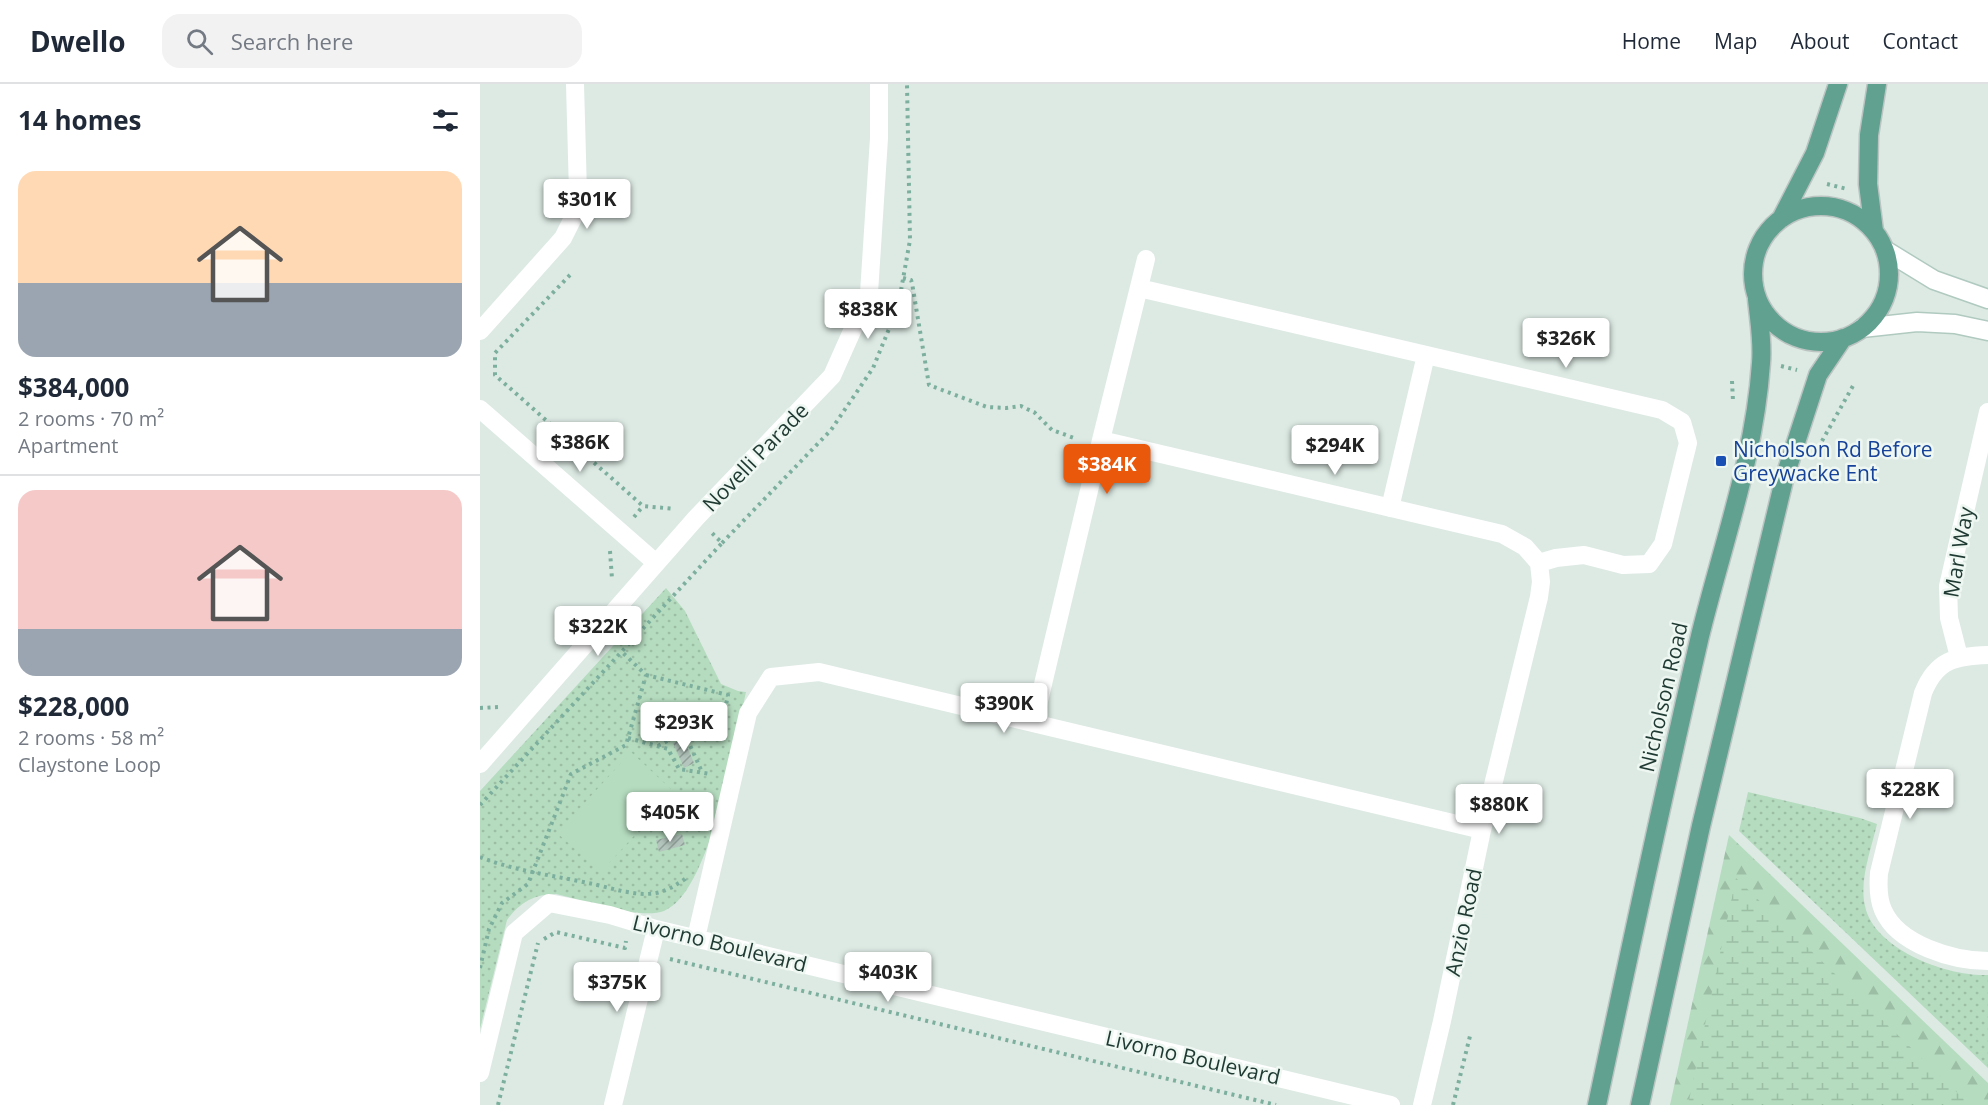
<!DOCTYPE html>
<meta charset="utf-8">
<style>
body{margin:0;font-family:"Open Sans",sans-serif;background:#f2f2f3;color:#1f2937;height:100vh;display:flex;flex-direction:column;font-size:22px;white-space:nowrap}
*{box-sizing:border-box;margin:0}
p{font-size:20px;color:#747a83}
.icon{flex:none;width:33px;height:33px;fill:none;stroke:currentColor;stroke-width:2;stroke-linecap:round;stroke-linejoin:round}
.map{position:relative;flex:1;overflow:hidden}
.panel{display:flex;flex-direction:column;background:#fff;width:480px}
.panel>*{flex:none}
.price{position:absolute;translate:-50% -51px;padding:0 14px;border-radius:6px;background:#fff;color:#222;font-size:20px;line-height:39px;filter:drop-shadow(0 2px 3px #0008)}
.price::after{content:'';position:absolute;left:50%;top:36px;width:18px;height:14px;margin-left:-9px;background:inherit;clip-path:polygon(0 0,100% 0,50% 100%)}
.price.active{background:#ea580c;color:#fff}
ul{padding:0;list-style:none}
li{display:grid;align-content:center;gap:12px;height:318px;padding:0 18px}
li+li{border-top:2px solid #e0e1e3}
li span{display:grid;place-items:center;height:186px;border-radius:18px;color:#555}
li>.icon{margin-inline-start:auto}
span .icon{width:108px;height:108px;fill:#fffc;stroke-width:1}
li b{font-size:26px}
h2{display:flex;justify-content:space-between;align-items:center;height:72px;padding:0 18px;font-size:26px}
header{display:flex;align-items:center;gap:36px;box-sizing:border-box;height:84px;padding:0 30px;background:#fff;border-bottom:2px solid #e0e1e3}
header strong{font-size:28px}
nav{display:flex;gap:33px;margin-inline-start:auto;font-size:21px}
.search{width:420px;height:54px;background:#f2f2f3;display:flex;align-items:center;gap:15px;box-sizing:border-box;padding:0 21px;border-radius:18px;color:#747a83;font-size:22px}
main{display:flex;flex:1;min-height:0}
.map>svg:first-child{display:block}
</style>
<header>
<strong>Dwello</strong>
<div class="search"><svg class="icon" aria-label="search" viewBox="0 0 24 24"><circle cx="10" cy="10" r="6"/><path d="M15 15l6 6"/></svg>Search here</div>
<nav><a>Home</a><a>Map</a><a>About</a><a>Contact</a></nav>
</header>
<main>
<section class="panel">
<h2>14 homes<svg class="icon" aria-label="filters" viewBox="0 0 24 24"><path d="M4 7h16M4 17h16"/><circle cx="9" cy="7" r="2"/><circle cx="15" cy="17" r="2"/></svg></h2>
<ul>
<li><span style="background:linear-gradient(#ffd9b3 60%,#9aa5b1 0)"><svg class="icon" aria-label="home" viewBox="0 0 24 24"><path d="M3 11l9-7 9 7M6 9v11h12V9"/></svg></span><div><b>$384,000</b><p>2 rooms · 70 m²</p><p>Apartment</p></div></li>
<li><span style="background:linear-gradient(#f6c9c9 75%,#9aa5b1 0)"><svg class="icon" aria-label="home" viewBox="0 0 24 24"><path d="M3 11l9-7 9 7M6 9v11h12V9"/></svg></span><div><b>$228,000</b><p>2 rooms · 58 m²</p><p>Claystone Loop</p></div></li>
</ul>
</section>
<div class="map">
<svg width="1508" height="1021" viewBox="0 0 1508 1021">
<defs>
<pattern id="grass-dots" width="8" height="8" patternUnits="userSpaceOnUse" patternTransform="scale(1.5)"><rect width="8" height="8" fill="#b5dcbf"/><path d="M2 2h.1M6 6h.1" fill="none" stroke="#9bbea5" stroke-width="1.8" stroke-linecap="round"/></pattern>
<pattern id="forest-firs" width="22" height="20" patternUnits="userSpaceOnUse" patternTransform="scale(1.5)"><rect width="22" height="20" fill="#b5dcbf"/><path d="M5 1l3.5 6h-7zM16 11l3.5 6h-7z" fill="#9bbea5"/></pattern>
<pattern id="wetland-marsh" width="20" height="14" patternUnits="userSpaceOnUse" patternTransform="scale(1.5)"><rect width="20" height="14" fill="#b5dcbf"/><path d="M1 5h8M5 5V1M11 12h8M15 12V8" fill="none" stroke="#9bbea5"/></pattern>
<pattern id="building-hatch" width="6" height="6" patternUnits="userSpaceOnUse" patternTransform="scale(1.5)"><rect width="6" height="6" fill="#b3c5bd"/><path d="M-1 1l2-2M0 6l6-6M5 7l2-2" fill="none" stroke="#91a19a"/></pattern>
</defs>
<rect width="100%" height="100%" fill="#ddeae4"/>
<!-- grass -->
<path fill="url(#grass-dots)" d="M186,504L205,527L241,600L258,607L266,608C255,656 231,808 184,827C161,836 102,816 76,810C54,810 39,819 27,836L0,945V707Z
M1268,708L1380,734L1397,740C1391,766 1379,796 1385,822C1394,866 1469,893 1508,891V984L1259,747Z"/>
<!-- forest -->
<path fill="url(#forest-firs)" d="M1249,751L1508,999V1021H1190Z"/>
<!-- wetland -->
<path fill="url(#wetland-marsh)" d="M1256,794L1490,1021H1208Z"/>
<!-- pitch -->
<path fill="#b5dcbf" d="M151,668L194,708L121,788L77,749Z"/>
<!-- building -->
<path fill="url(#building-hatch)" d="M204,655L214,679L204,684L193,659Z
M202,750L205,761L179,768L176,756Z"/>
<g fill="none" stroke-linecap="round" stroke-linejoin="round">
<defs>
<path id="secondary" d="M1405,166L1454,196L1508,215
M1382,244L1437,238L1475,240L1508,247"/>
<path id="primary" d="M1273 190a68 68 0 1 1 136 0a68 68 0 1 1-136 0Z
M1301,135L1335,69L1358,0
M1394,147L1388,100L1389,51L1397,0
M1117,1021C1150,865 1184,708 1220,552C1242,462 1275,372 1281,279C1283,258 1279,236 1277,215
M1160,1021L1221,742L1305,392L1338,291L1363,254"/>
</defs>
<!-- secondary casing -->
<use href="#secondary" stroke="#b0cac0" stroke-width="21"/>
<!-- primary casing -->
<use href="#primary" stroke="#bcc4c2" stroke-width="21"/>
<!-- path -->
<path stroke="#7daf9e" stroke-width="4" stroke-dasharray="3 4.5" stroke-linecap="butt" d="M1347,100L1367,105
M90,191L15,269V291L163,422L195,425
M423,194L431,196L432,199L449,301L507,323L526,324L541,322L547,325L554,328L572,346L597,355
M1301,282L1317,286
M1252,297L1253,317
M1342,357L1374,300
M154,433L163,422
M242,459L351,346L393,284L418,223L430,156L427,0
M130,467L132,495
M166,591L248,611L246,621
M0,624L20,623
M148,654L188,665L199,685L230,690
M178,662L204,648L222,688
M0,721L242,459L232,449
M0,773C35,787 71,791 108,799C129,803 155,813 176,809C187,807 196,801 205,795L206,792
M64,855L76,848L145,864L146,857
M190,875L796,1021
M0,884L9,845L22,819L48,800L91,690L146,661L166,591L142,568
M18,1021L58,859
M973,1021L990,952"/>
<!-- street -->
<path stroke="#fff" stroke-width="18" d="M659,204L1182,326L1202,338L1208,359L1183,460L1169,480L1143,481L1104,471L1076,474L1059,479
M0,247L83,154L93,134L98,109L95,0
M0,325L176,479
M621,356L1022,450L1045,463L1059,479
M910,424L946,271
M1508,571C1475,572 1456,576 1443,609L1399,789C1398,802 1398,815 1403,826C1418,861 1474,877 1508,877
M1479,573L1469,534L1468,502L1508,328
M554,638L621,356L666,175
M0,680L216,434L352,292L389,209L399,54V0
M216,854L268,629L291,593L339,588L1002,746
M0,989L34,849L69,819L130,831L176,845L911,1021
M133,1021L176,845
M942,1021L962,937L1002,746L1059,513L1061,498L1059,479"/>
<!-- secondary -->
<use href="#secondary" stroke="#fff" stroke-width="18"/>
<!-- primary -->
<use href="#primary" stroke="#60a18f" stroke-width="18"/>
</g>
<!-- markers -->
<rect fill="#1a4fb4" stroke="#eef7f2" stroke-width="2" x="1235" y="371" width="12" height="12" rx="3"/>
<g text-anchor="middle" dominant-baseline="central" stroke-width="5" stroke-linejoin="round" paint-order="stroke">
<!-- transit labels -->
<g font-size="21" fill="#164399" stroke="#eef7f2" text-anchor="start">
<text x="1253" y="365">Nicholson Rd Before<tspan x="1253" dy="24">Greywacke Ent</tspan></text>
</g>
<!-- street labels -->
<g font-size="21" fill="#1f3a32" stroke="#eef7f2">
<text transform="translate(275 373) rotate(-46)">Novelli Parade</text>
<text transform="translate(1478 468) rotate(-80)">Marl Way</text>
<text transform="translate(1183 613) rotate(-77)">Nicholson Road</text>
<text transform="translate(983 838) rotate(-78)">Anzio Road</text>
<text transform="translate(240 859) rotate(14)">Livorno Boulevard</text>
<text transform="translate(713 973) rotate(13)">Livorno Boulevard</text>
</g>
</g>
</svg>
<b class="price" style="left:107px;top:146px">$301K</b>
<b class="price" style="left:388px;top:256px">$838K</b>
<b class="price" style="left:1086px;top:285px">$326K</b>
<b class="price" style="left:100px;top:389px">$386K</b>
<b class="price" style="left:855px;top:392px">$294K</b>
<b class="price active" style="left:627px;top:411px">$384K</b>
<b class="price" style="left:118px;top:573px">$322K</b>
<b class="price" style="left:524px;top:650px">$390K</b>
<b class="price" style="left:204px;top:669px">$293K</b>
<b class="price" style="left:1430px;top:736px">$228K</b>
<b class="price" style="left:1019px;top:751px">$880K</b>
<b class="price" style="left:190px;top:759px">$405K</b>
<b class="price" style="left:408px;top:919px">$403K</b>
<b class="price" style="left:137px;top:929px">$375K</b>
</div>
</main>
